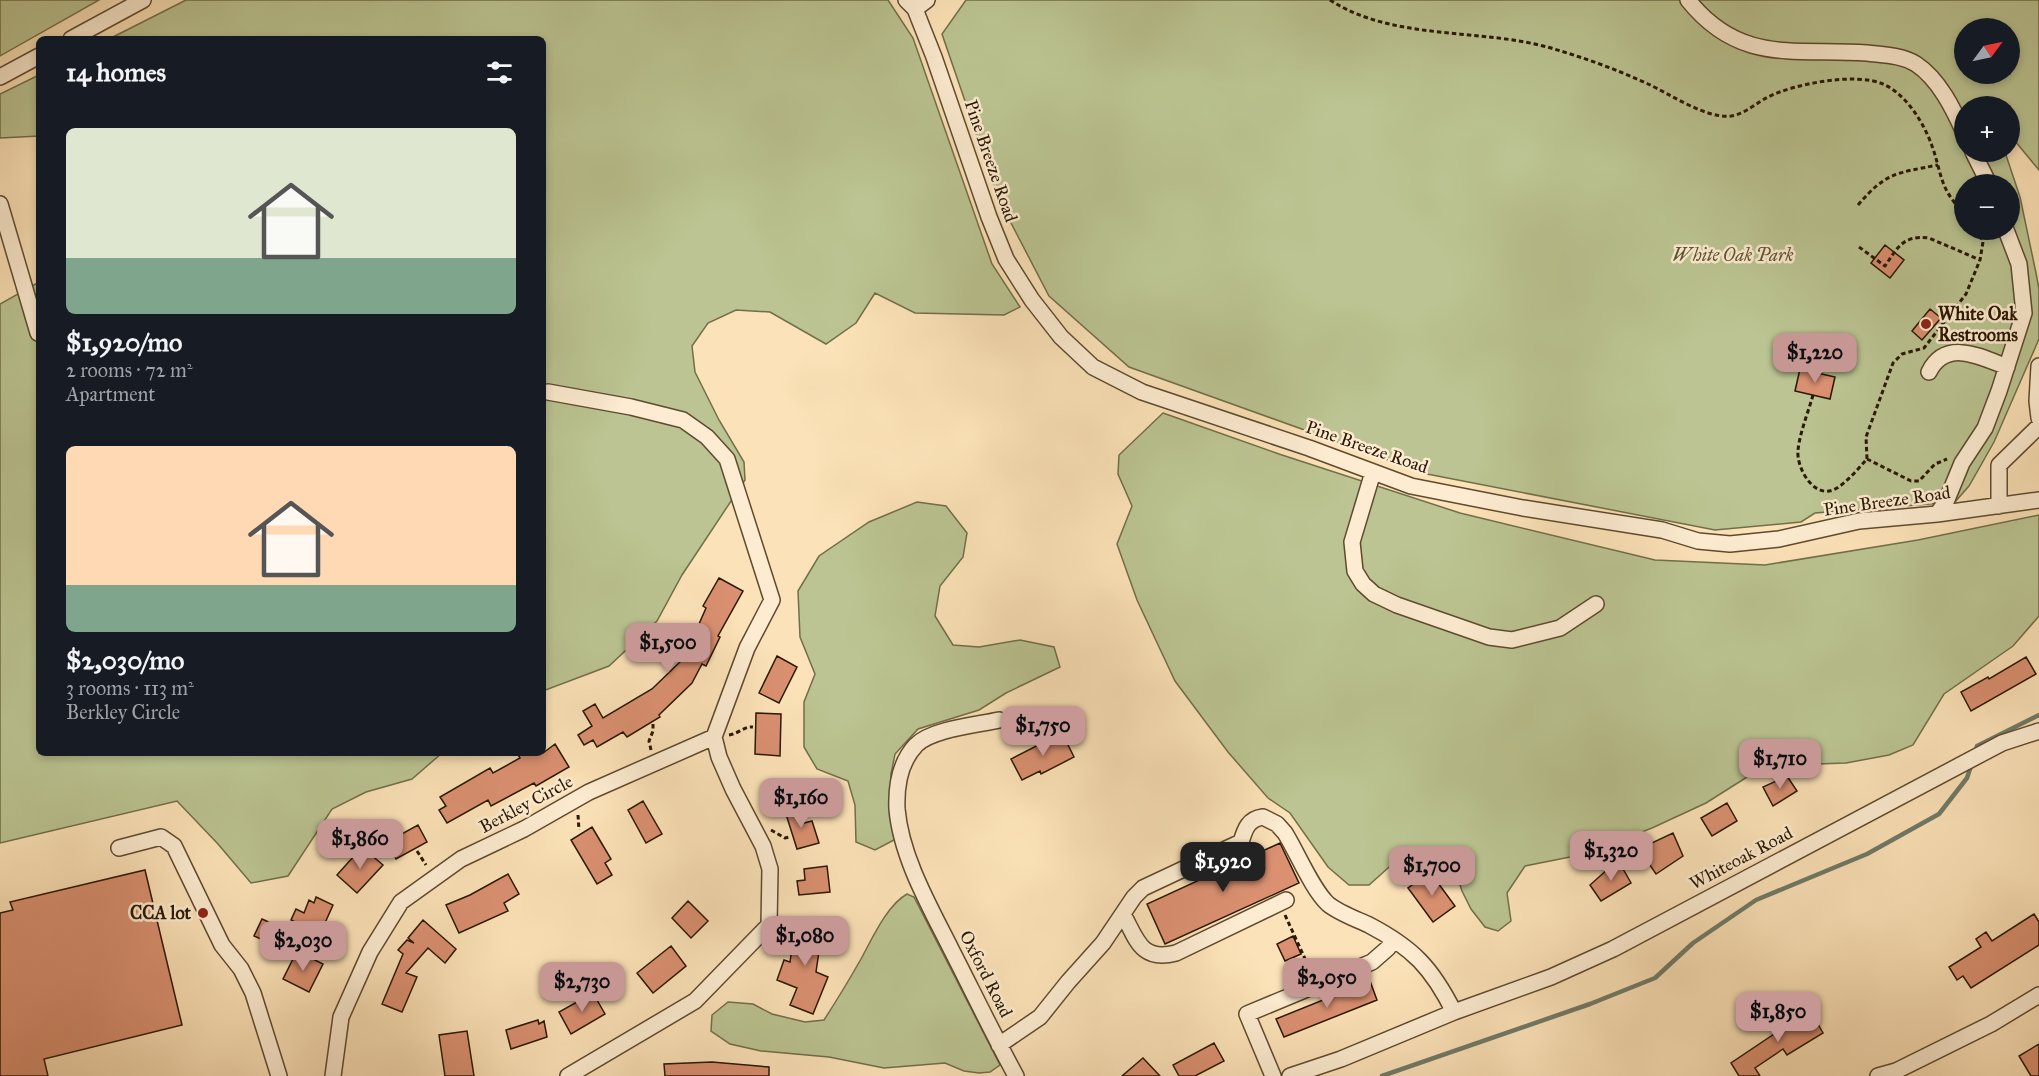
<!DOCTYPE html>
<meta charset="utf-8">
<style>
body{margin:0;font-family:"IM FELL Great Primer",serif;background:#242831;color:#f1f3f6;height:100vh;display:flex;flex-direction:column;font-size:22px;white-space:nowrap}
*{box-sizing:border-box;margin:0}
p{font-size:20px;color:#9ea1a6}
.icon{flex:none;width:33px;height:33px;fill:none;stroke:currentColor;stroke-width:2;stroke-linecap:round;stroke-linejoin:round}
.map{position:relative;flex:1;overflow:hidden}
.side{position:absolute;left:36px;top:36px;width:510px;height:720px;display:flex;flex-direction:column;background:#171b24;border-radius:9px;box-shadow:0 3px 9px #0003}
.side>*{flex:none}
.needle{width:39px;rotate:57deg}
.controls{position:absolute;left:1954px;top:18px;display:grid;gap:12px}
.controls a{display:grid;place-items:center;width:66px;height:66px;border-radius:50%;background:#171b24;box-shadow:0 3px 9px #0003;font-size:30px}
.price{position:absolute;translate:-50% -51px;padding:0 14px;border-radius:12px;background:#c59692;color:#111;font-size:20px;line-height:39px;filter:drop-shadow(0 2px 3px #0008)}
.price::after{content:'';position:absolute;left:50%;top:36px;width:18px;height:14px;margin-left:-9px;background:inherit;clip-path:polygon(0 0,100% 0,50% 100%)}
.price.current{background:#222;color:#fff}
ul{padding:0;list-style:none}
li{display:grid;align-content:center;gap:12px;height:318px;padding:0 30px}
li span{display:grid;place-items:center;height:186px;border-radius:9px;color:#555}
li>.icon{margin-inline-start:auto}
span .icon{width:108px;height:108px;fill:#fffc;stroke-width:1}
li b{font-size:26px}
h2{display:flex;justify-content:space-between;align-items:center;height:72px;padding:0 30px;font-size:26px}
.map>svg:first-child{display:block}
</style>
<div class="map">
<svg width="2039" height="1076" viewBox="0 0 2039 1076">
<rect width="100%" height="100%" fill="#fce2b8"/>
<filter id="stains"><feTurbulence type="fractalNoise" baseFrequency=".00333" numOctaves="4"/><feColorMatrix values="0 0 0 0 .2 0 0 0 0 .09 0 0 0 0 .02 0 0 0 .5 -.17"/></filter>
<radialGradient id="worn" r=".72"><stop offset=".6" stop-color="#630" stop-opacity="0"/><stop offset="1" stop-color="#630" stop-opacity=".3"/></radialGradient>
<!-- green -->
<path fill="#bbc492" stroke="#726e49" stroke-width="1.5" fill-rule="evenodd" d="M0,0H99L0,56Z
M186,0H888L913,38L992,264L1020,307L1004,315L915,313L875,293L856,323L826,344L770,312L736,310L708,323L692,346L695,372L719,420L744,462L745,480L682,575L657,621L609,666L543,691V39H109Z
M966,0H2039V170L2010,135V106H1965V152H2005L2020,197L2036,273L2039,289V339L1994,442L1969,486L1955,502L1815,513L1801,522L1715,530L1427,474L1129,367L1049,296L999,200L942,34ZM1965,28H2010V74H1965ZM1965,184H2010V230H1965Z
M39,75V136L0,138V94Z
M39,282V753H442L412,779L366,792L332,809L288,876L251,883L218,844L177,801L0,843V304Z
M1163,413L1279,454L1460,513L1655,560L1765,565L1918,540L2039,515V616L2013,646L1944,694L1913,745L1889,755L1846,763L1788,765L1755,772L1706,803L1652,828L1585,854L1525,866L1507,893L1511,921L1498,931L1485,927L1471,909L1462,891L1455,870L1438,851H1407L1369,885H1349L1328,867L1290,813L1268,798L1228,752L1175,681L1137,600L1117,544L1132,506L1118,474L1119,455Z
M917,502L946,506L967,533L963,557L940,586L935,616L953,645L979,647L1020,640L1054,647L1060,667L1006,693L979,710L918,729L895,754L891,774V809L894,840L875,850L856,842L855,805L848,781L817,769L804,747V702L815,674L800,637L798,591L819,556L869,522Z
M907,894L914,897L1000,1065L990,1072L979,1073L964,1071L945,1063L884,1068L829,1057L761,1051L730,1044L711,1031L712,1015L728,1002L753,1004L772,1014L805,1022L824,1020C837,1000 849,980 861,959C872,939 887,905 907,894Z"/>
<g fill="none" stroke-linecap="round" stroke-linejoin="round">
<!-- stream -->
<path stroke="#707b68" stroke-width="4.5" d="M1975,753L1977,746L2039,715
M1382,1076L1590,1004L1655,978L1693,943L1756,900L1867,854L1939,814L1967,778L1972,763"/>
</g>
<!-- building -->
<path fill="#da9071" stroke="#291700" stroke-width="1.5" d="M1885,245L1904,260L1890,278L1871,263Z
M1930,309L1941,318L1922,340L1912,331Z
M1800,369L1835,377L1830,399L1795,391Z
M719,578L743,591L718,636L720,637L706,666L702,664L692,683L659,715L660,717L627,737L623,732L597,747L593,740L584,745L578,735L592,726L583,711L595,704L603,718L652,689L684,658L706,608L703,606Z
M777,656L797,667L779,703L759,693Z
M2026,657L2036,674L1971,711L1961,692L1988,677L1989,679Z
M756,713L781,714L780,756L755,754Z
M1062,733L1074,757L1041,774L1040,771L1022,780L1011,759Z
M555,744L569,767L536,786L534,783L491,806L488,800L447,823L439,810L446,806L440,797L490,768L493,773L520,758L517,753H543Z
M1787,776L1797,791L1773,806L1763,787Z
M643,801L662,834L646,843L628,810Z
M1727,803L1737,821L1712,836L1701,818Z
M799,807L804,823L812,821L819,843L797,849L785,811Z
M418,825L427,842L396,859L387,842Z
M592,827L611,859L605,863L612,875L597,884L571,840Z
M1673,833L1683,856L1656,874L1639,849Z
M1280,843L1299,883L1165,944L1147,904Z
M362,847L383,865L357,893L337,875Z
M1618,860L1631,883L1601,901L1590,885Z
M827,866L830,892L799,895L797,881L805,880L804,869Z
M145,870L182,1025L44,1059L48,1076H0V913L13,910L10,902Z
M1430,872L1455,906L1433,922L1408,888Z
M508,874L519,894L504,903L508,911L459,933L446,905L470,895Z
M316,897L333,905L320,934L291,920L296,909L304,913L309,900L314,903Z
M688,901L708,921L691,938L672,918Z
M2034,914L2039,922V945L1971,988L1963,976L1957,980L1949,967L1981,947L1976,939L1986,932L1992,941Z
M262,919L282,928L274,945L254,936Z
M423,920L456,949L445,963L428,948L406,973L417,977L402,1012L382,1004L403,954L398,950L407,940L414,943L408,938Z
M796,920L823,924L816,972L828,977L813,1014L790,1005L797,988L777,980L784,960L790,962Z
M1293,936L1301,954L1285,961L1277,944Z
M671,946L686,966L653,993L637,973Z
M297,951L323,964L309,992L283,979Z
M1370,981L1377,1000L1284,1037L1276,1019Z
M593,993L605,1014L571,1034L559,1012Z
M1794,1009L1804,1026L1815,1019L1823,1033L1787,1055L1783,1049L1755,1068L1760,1076H1739L1731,1063L1774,1034L1768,1025Z
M538,1020L539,1024L544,1021L547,1037L511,1049L506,1030Z
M467,1031L474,1076H445L439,1035Z
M1214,1043L1224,1061L1195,1076H1179L1173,1065Z
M2039,1044V1076H2031L2019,1056Z
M1143,1058L1160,1076H1122Z
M712,1062L769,1067V1076H665L664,1064Z"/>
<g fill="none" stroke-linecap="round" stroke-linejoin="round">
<defs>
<path id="minor" d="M906,0L915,9L934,57L989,217L1006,259L1032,300L1061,337L1093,367L1142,392L1309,448L1411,486L1523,508L1662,530L1698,541L1730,544L1779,539L1859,521L1937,514L2039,500
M1688,0C1740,65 1795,48 1867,53C1883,55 1902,55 1916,64C1939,79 1954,110 1965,135
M915,9L927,0
M71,39L143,0
M0,77L39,56
M1973,152L1989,184
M0,204L38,333
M2039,366L2037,401L2039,418
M1929,372C1946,338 1981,357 2007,367
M1373,472L1352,542L1355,571L1363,584L1374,594L1397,605L1489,637L1512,640L1560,628L1596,604
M1999,506V465L2039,426
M1937,514L1946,502L1962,463L1985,428L1999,391L2024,313L2019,264L2006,230
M999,720C977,725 932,729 916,745C900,762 896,786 897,809C901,857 930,907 951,949C973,992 993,1034 1016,1076
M119,848L161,837L174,846L222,945L241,969L253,993L279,1076
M1123,914C1137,940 1141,962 1176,953L1286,900
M999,1045L1040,1017L1068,982L1103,943L1134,897L1143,888L1241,842C1245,829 1248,819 1263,817L1277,824L1285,833C1297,852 1312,889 1328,904C1339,913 1356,919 1369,925C1413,948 1432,968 1454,1012
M333,1076L341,1017L370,952L401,902L461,859L524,829L589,792L714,737L747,648L772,600L727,459L707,437L683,420L631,407L548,392
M568,1076L695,1001L769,925L770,869L763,846L733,789L719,757L714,737
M1273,1076L1247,1014L1372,962L1388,948L1393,940
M1290,1076L1341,1059L1454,1012L1551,977L1613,949L2002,743L2039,731
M1878,1076L1896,1071L1991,1024L2039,995"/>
</defs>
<!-- minor casing -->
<use href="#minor" stroke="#5e4a2e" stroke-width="18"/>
<!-- path -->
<path stroke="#291700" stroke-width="3" stroke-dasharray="4.5 3" stroke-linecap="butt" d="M1330,0C1395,42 1482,27 1554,49C1585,58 1618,70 1648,84C1670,94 1706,119 1731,116C1745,114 1756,103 1768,97C1794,84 1855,72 1883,84C1906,94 1924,123 1932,146C1937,159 1939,173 1944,185C1949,197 1957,206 1965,215
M1858,205C1886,172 1897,173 1938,165
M1859,247L1885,266C1898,247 1903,235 1929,238L1980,260
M1813,395C1808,413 1800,432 1798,450C1796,468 1815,502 1837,488C1848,481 1858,469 1867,459L1866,437L1893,363L1902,354L1924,348L1966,294L1980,260L1983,242L1977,230
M1867,459L1911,481H1919L1935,464L1947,459
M729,735C738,734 744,726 753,727
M651,750L649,741L653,731V723
M540,787L547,801
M578,815L579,830
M771,830L785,838L790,837
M417,851L426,865
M1285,915L1311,972"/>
<!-- minor -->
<use href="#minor" stroke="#fdecd1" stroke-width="15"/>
</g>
<!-- markers -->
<g fill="#8f2418" stroke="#fdecd1" stroke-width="2">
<circle cx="1926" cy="324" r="6"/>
<circle cx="203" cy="913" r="6"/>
</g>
<g text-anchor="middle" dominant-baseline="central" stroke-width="5" stroke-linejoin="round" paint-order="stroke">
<!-- street labels -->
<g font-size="18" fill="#291700" stroke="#fdecd1">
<text transform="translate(991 161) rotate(71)">Pine Breeze Road</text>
<text transform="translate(1367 447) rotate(19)">Pine Breeze Road</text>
<text transform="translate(1887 501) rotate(-8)">Pine Breeze Road</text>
<text transform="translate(526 804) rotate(-28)">Berkley Circle</text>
<text transform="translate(1741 858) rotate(-28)">Whiteoak Road</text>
<text transform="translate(986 974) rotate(63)">Oxford Road</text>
</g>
<!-- park labels -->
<g font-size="18" font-style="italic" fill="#5c5433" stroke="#fdecd1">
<text x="1733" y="255">White Oak Park</text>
</g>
<!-- poi labels -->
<g font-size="18" font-weight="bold" fill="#291700" stroke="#fdecd1" text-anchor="start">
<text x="1938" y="314">White Oak<tspan x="1938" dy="21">Restrooms</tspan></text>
<text x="191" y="913" text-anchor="end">CCA lot</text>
</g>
</g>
<rect width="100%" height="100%" filter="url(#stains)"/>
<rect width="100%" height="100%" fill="url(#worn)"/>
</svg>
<div class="controls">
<a><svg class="needle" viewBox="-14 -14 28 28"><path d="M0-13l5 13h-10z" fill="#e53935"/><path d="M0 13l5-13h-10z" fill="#9ea1a6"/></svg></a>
<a>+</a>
<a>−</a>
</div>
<b class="price" style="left:1815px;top:384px">$1,220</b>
<b class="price" style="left:668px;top:674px">$1,500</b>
<b class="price" style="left:1043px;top:757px">$1,750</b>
<b class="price" style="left:1780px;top:790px">$1,710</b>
<b class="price" style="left:801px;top:829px">$1,160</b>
<b class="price" style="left:360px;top:870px">$1,860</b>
<b class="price" style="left:1611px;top:882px">$1,320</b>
<b class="price current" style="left:1223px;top:893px">$1,920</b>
<b class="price" style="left:1432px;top:897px">$1,700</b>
<b class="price" style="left:805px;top:967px">$1,080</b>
<b class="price" style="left:303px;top:972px">$2,030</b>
<b class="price" style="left:1327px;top:1009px">$2,050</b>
<b class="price" style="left:582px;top:1013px">$2,730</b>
<b class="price" style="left:1778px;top:1043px">$1,850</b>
<section class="side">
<h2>14 homes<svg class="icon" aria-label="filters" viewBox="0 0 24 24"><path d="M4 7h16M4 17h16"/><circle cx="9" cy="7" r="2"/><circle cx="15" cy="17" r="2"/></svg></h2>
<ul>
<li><span style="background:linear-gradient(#dfe7d0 70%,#7fa58c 0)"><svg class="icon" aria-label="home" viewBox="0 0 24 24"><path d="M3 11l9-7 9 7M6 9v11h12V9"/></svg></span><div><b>$1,920/mo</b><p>2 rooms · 72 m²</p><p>Apartment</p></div></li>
<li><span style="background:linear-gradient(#ffd9b3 75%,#7fa58c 0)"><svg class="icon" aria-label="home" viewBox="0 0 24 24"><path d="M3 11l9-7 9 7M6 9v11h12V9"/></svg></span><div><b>$2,030/mo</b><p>3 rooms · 113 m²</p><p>Berkley Circle</p></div></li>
</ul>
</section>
</div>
